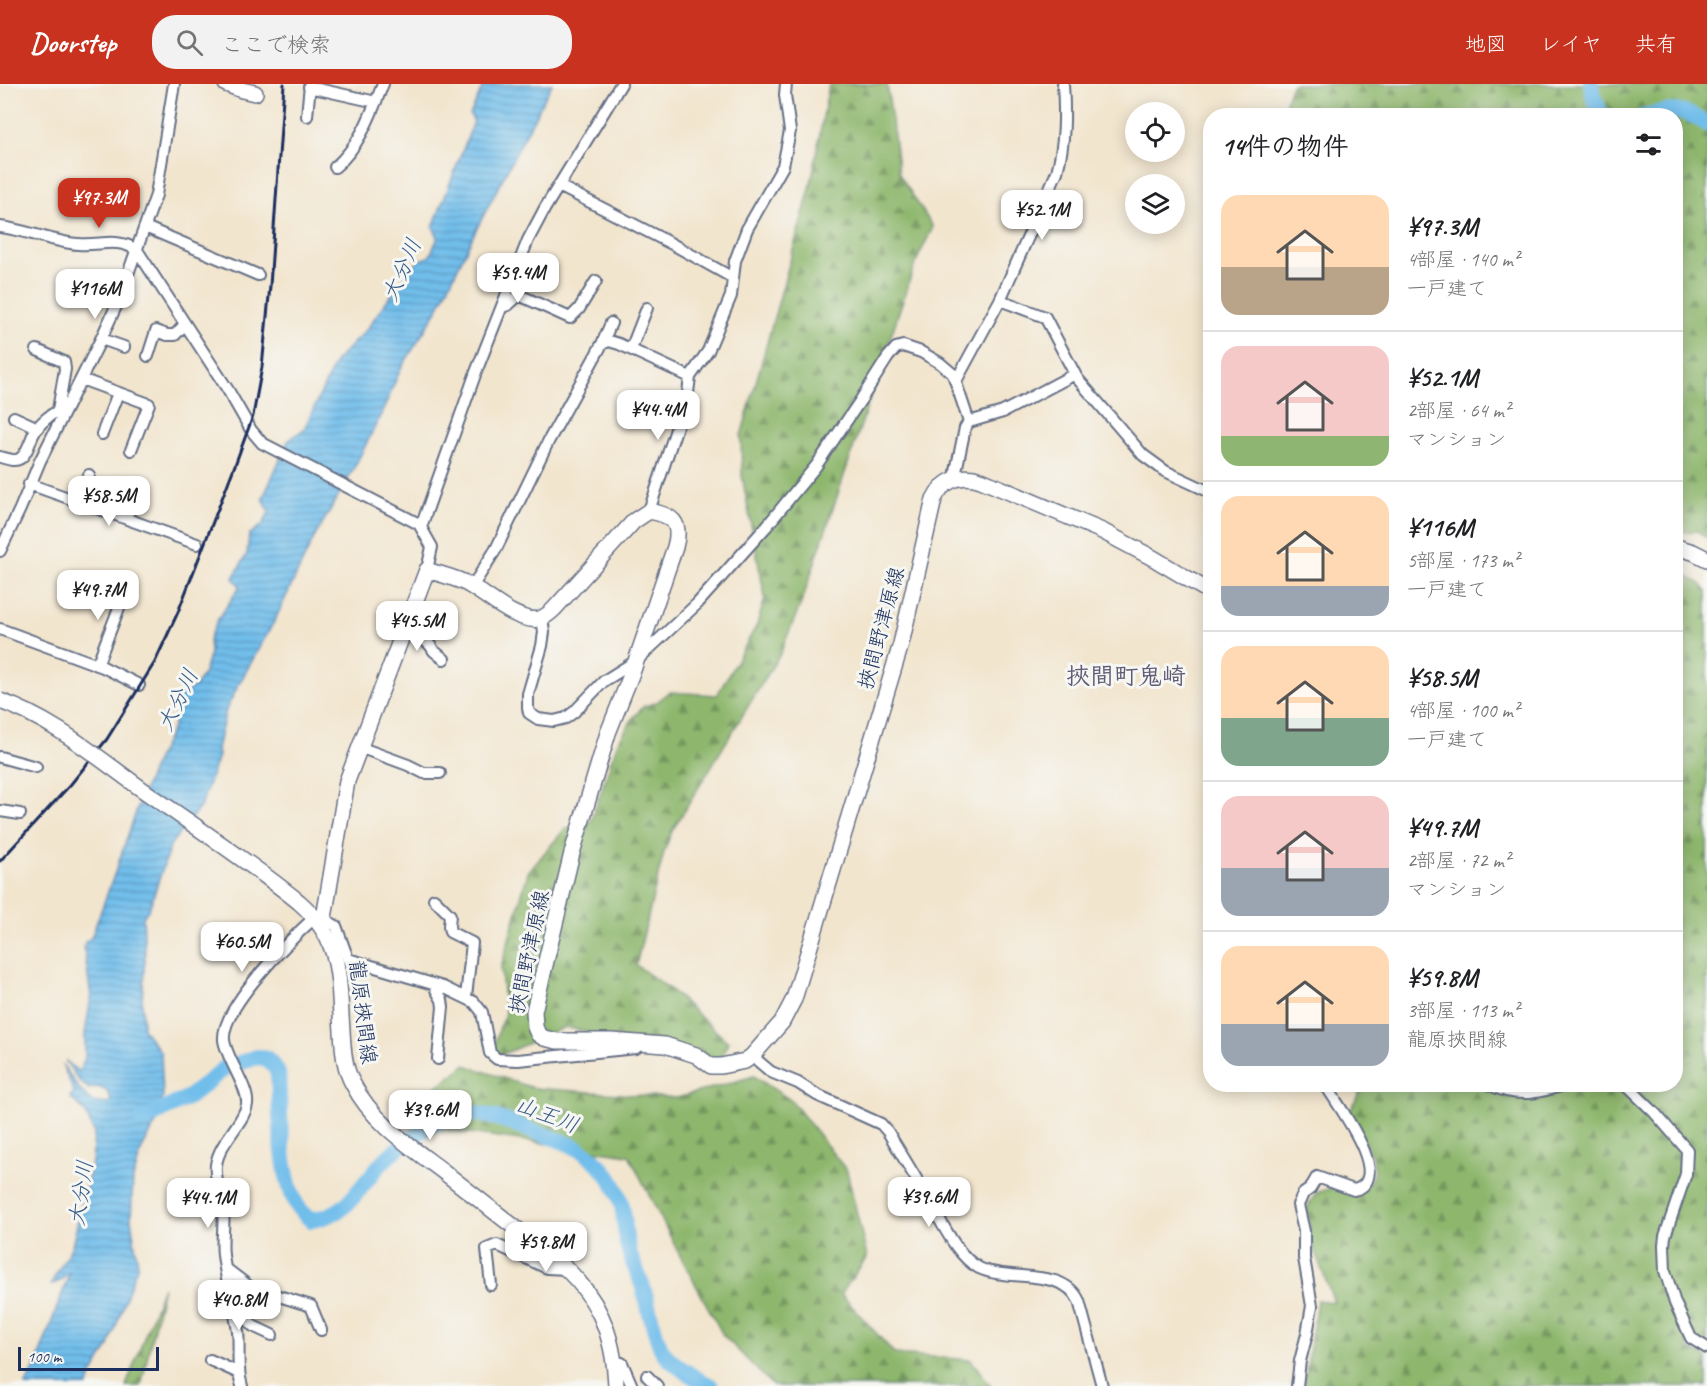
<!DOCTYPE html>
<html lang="ja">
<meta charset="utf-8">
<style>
body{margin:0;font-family:Caveat,"Klee One",sans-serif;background:#f2f2f2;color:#202124;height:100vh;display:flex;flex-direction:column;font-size:22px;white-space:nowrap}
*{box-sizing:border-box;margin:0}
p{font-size:20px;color:#757577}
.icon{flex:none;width:33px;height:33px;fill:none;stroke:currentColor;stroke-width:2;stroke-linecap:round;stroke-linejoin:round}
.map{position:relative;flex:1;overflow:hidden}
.sheet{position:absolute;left:1203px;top:24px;width:480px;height:984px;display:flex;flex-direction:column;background:#fff;border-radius:24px;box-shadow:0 3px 15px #0003}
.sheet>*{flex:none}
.buttons{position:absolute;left:1125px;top:18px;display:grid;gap:12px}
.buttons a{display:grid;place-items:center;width:60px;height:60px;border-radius:50%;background:#fff;box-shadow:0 3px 15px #0003;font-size:30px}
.scale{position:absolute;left:18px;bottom:15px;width:141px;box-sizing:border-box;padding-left:6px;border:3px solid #1b2f5e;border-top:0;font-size:16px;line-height:21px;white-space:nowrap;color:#1b2f5e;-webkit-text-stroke:4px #f6f6f2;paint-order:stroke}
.price{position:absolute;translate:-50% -51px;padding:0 14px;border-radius:12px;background:#fff;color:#222;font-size:20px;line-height:39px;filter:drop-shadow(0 2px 3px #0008)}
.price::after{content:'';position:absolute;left:50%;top:36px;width:18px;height:14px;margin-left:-9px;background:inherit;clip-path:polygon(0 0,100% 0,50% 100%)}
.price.current{background:#c8321e;color:#fff}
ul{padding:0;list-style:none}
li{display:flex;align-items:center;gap:18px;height:150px;padding:0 18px}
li+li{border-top:2px solid #e0e0e0}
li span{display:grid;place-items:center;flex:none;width:168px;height:120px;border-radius:18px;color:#555}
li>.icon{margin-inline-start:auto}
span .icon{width:72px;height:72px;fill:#fffc;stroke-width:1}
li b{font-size:26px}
h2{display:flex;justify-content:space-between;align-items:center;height:72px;padding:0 18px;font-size:26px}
header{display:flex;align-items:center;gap:36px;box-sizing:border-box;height:84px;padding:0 30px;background:#c8321e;color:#fff}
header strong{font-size:28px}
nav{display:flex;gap:33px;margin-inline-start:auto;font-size:21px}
.search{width:420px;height:54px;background:#f2f2f2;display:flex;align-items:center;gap:15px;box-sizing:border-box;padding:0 21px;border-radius:24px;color:#757577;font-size:22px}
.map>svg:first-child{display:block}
</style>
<header>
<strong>Doorstep</strong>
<div class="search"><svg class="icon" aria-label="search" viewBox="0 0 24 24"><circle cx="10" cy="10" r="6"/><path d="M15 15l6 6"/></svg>ここで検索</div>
<nav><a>地図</a><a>レイヤ</a><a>共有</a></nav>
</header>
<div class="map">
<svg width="1707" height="1302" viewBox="0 0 1707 1302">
<defs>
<pattern id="forest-firs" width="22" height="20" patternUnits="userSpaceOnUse" patternTransform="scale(1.5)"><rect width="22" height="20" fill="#8eb76d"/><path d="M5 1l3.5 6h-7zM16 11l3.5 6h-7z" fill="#73955d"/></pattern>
<pattern id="water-rules" width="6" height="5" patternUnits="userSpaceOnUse" patternTransform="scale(1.5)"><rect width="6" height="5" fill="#71beeb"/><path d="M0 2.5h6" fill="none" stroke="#5c9bc2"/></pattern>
</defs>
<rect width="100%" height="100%" fill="#f6f6f2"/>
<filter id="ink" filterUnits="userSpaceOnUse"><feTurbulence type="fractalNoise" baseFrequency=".0167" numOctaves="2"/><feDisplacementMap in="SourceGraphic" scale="12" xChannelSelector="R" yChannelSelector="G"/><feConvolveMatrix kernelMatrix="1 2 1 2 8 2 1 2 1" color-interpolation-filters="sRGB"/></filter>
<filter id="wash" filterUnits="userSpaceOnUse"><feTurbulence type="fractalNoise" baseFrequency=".008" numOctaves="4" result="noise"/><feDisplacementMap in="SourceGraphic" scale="24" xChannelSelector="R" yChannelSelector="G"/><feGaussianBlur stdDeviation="1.35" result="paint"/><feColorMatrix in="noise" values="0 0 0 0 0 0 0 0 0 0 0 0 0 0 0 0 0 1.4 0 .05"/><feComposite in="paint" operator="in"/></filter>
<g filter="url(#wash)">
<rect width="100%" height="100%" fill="#f2e5ce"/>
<!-- forest -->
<path fill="url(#forest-firs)" stroke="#547366" stroke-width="1.5" d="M829,0H887L899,90L933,143L915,180L802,517L780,570L672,747L664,768L636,881L671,906L728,958L719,979L565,943L499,972L493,963L505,929L501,884L528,788L565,745L591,737L617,660L633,634L643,623L657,618L669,608L717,611L757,541L765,514L742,392L741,352L810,105Z
M1292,0H1707V454L1697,447L1676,449V32L1281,31Z
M1676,486L1701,500L1707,508V1263L1691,1254L1681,1234L1689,1266L1707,1273V1302H1304L1317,1216L1334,1218L1309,1152L1310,1138L1307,1130L1308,1122L1316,1109L1331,1104L1351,1111H1357C1392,1087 1364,1059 1348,1032L1363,1001L1488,1000L1505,1007L1568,1001L1676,1000Z
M465,981L533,1004L677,1014L754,992L792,1017L847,1087L867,1173L841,1210L895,1270L971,1276L991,1302H773L723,1251L678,1168L629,1071L389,1038Z
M163,1203L141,1302H126Z"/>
<!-- water -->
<path fill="url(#water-rules)" stroke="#4676a4" stroke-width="1.5" d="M484,0H552L475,148L438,225L400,286L383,327L352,388L313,456L275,536L239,600L226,626L217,665L218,672L201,722L171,760L149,825L143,833L145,873L142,918L143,945L161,969L163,1012L156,1039L142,1065L133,1094L131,1135L138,1180L109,1262L90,1294L88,1302H25L35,1283L70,1188L60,1197L50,1201L72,1162L92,1078L94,1049L86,1029L70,1013L74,1008L62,980L80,1006L93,1018L108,1020L111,1015L107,1007L98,1003L89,1005L80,998L65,976L79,988L85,974V950L91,913L84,865L85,858L91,854L117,783L138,722L153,683L173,643L179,612L195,603L204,589L210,569L209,555L217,537L240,502L233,494L247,470L249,451L263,440L269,428L263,414L288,357L304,345L336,277L368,244L382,223L418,177L430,172L438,153L433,143L474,37L470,31Z"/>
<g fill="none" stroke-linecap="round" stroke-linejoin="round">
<!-- river -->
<path stroke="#71beeb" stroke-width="16" d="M1591,0L1594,15L1602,32
M1645,32C1671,25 1684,24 1707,40
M141,1037L189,1013L225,984L257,973L266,974L274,982L278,989C280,1025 280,1093 298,1123C302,1128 306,1132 311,1136C344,1130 349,1118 368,1095C390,1066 440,1026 478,1030C496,1032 514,1040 530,1046C551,1053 575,1060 592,1074C608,1087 621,1109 623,1128C625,1139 625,1150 627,1160C630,1175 638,1189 643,1203C648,1219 655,1255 663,1268C673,1281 696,1295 711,1302"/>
</g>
</g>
<g filter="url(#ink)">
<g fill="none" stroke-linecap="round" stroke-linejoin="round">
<defs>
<path id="street" d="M309,3L376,18
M307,32L310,0
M335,83C360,62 371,30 383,0
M559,102L672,160L733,194
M0,143C27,146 52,158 78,160C101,162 116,153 137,166L228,306L251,346L262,359L419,440L432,463L427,486
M145,143L258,191
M1000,216L1045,233L1077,294L1143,371L1165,387L1210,408
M502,223L508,221L519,211L570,234L579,225L596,197
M101,255L124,263
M602,260L611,239
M631,265L647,224
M37,266L64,278L65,285L58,326
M148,272L156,247L167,251H175L185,240
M81,295L149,320L131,366
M956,297L1000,216L1057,88C1065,58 1065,30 1063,0
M14,333L38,344
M102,350L118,309
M0,373C5,374 14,378 19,375C26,372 30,358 33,351C39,339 53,327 66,324
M958,394L956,387L965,344L969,338L1003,328L1075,290
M29,400L197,460
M78,417L89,391
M649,427L688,309L690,293L708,267L731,212L735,177L747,145L783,82L790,47L785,11L786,0
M126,434L140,404
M421,443L476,288L528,156L545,124L621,0
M0,467L20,425L40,377L101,255L118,218L156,111L174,0
M472,503L496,465L549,356L602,260L609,257L619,260L690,293
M542,534L544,548L542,562L528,610V624L529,629L538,635L554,637L566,634L574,628L604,597L636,577L697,520L766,443L816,382L860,317L888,273L896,264L903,262L921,268L940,279L953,290L969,338
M406,540L430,561L434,567L444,575
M0,545L103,583L139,601
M97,581L127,503
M359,663L408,681L424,689H440
M0,673L36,683
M0,727L20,730
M434,815L450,831L449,842L450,848L472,859L466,913
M324,835L336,842L348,875L443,903L474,918L482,928L490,969L497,975L518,976L636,964
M433,900L442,916L443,923L438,975
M752,972L771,988L798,999L817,1011L881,1040L888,1048C901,1070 915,1092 928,1115C941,1136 956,1172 979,1184C1008,1198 1064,1183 1079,1217L1102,1302
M1488,1000C1518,1015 1538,1009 1568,1000
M1625,1000L1654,1028L1687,1066L1686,1090L1665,1152L1664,1161L1665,1187L1675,1219L1691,1254L1707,1264
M225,1184L250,1203L311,1222L321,1246
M491,1201L487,1165L497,1161L547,1184L567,1185
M232,1215L253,1242L272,1251
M210,1276L239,1289
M614,1277L622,1279L632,1302
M647,1292L657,1302
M242,1302C236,1284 240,1266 238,1247C234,1222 226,1197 223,1171C221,1156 225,1141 223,1125C222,1111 214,1096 216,1081C219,1058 245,1038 247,1020C249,1004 226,974 224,956C221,923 291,855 315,833
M1297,1302L1300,1277L1307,1250L1312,1222L1304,1174V1147L1298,1121L1303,1110L1310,1105L1317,1093L1354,1106C1396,1096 1336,1019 1325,1000"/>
<path id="secondary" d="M226,0L242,6L255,9
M1676,463L1693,468L1707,475
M299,818C343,856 338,894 342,947C343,965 344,984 353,1000C372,1038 411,1063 444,1088C481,1117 518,1146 555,1175C597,1209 614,1249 616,1302
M321,841L325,828L347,697L427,486C442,491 458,494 471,502C488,512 518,539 539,535C545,533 550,529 554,525L634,437L649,427C672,431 682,438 675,463L633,586L608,649L572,769L534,927L535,943L538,950L544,954L557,957H611L665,961L696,971L711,982H721L745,977L752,972L782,938L794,915L901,560L934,415C943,396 961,389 981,396L1102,447L1153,474L1210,508"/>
</defs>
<!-- street casing -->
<use href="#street" stroke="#666f85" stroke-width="14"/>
<!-- secondary casing -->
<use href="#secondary" stroke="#666f85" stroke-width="18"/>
<!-- street -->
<use href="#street" stroke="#fff" stroke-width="10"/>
<!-- secondary -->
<use href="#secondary" stroke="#fff" stroke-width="15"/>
<!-- rail -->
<path stroke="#1b2f5e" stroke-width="3" d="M0,777L71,700L107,655L155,578L178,528L235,381L253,332L262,283L270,202L284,0"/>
<defs>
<path id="secondary-bridge" d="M0,617C53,635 98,674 143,706C196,743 250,778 299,818"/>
</defs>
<!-- secondary-bridge casing -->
<use href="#secondary-bridge" stroke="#666f85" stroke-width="18" stroke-linecap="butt"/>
<!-- secondary-bridge -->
<use href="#secondary-bridge" stroke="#fff" stroke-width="15"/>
</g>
</g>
<g text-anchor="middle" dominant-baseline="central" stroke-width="6" stroke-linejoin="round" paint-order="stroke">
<!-- street labels -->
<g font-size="21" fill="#1b2f5e" stroke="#f6f6f2">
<text transform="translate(881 544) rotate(-75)">挾間野津原線</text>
<text transform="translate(529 868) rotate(-78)">挾間野津原線</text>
<text transform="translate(363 928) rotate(83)">龍原挾間線</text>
</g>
<!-- water labels -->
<g font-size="22" font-style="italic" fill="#355a88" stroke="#f6f6f2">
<text transform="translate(402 186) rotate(-66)">大分川</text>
<text transform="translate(178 616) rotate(-64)">大分川</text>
<text transform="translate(547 1031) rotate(21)">山王川</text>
<text transform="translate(81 1109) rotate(-82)">大分川</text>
</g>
<!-- quarter labels -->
<g font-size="24" font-weight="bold" fill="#605b77" stroke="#f6f6f2">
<text x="1126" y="592">挾間町鬼崎</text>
</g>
</g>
</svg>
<div class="buttons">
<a><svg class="icon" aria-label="locate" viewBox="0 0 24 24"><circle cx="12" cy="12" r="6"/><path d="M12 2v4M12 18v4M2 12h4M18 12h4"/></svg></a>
<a><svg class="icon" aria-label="layers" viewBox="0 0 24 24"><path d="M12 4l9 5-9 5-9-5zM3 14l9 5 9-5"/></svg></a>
</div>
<div class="scale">100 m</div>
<b class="price current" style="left:99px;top:145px">¥97.3M</b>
<b class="price" style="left:1042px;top:157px">¥52.1M</b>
<b class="price" style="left:518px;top:220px">¥59.4M</b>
<b class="price" style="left:95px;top:236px">¥116M</b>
<b class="price" style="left:658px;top:357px">¥44.4M</b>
<b class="price" style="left:109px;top:443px">¥58.5M</b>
<b class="price" style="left:98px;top:537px">¥49.7M</b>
<b class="price" style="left:417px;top:568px">¥45.5M</b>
<b class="price" style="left:242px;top:889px">¥60.5M</b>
<b class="price" style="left:430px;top:1057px">¥39.6M</b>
<b class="price" style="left:929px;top:1144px">¥39.6M</b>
<b class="price" style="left:208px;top:1145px">¥44.1M</b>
<b class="price" style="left:546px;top:1189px">¥59.8M</b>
<b class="price" style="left:239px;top:1247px">¥40.8M</b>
<section class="sheet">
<h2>14件の物件<svg class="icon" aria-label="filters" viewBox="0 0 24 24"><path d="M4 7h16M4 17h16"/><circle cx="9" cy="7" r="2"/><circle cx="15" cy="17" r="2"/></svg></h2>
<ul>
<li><span style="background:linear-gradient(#ffd9b3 60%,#b9a48a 0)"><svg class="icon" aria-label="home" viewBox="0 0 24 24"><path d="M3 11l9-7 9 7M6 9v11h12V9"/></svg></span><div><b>¥97.3M</b><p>4部屋 · 140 m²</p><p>一戸建て</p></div></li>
<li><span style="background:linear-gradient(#f6c9c9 75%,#8fb573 0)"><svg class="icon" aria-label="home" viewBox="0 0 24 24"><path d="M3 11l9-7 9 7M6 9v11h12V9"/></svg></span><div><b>¥52.1M</b><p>2部屋 · 64 m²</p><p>マンション</p></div></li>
<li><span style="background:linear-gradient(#ffd9b3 75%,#9aa5b1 0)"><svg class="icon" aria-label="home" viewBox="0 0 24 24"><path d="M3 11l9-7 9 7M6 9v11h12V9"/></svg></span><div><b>¥116M</b><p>5部屋 · 173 m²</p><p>一戸建て</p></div></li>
<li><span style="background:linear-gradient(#ffd9b3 60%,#7fa58c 0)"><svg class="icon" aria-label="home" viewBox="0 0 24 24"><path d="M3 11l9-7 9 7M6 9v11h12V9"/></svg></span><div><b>¥58.5M</b><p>4部屋 · 100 m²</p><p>一戸建て</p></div></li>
<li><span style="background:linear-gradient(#f6c9c9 60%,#9aa5b1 0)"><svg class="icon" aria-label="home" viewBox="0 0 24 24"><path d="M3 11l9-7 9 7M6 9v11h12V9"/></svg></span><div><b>¥49.7M</b><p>2部屋 · 72 m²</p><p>マンション</p></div></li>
<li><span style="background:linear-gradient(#ffd9b3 65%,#9aa5b1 0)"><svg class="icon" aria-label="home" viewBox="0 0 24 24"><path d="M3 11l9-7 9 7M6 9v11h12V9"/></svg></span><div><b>¥59.8M</b><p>3部屋 · 113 m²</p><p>龍原挾間線</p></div></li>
</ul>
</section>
</div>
